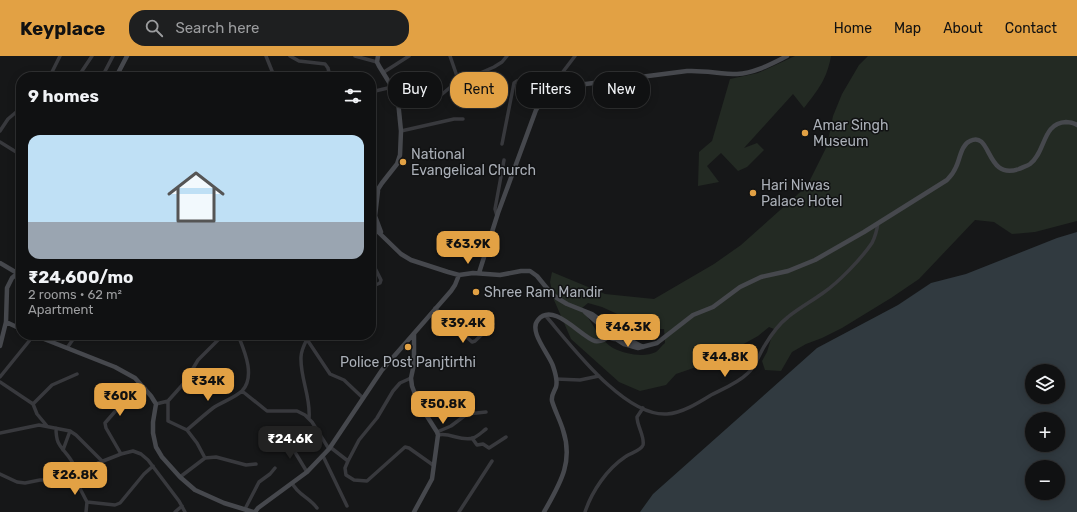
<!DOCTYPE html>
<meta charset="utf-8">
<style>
body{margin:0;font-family:Rubik,sans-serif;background:#1e1f20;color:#f1f3f6;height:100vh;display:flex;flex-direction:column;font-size:15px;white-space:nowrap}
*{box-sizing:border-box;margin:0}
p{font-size:13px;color:#9c9d9f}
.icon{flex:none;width:22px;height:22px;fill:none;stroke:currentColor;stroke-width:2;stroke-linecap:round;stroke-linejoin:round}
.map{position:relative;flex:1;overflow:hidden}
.drawer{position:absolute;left:16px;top:16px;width:360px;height:268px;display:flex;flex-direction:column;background:#101112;border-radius:16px;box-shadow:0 2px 10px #0003,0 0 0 1px #303132}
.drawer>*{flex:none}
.hud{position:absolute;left:388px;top:16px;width:380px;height:36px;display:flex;gap:8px}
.buttons{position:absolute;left:1025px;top:308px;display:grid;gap:8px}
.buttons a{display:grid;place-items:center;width:40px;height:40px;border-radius:50%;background:#101112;box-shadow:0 2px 10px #0003,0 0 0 1px #303132;font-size:20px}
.price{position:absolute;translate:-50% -34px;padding:0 9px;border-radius:8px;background:#e2a144;color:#111;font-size:13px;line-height:26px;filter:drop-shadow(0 1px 2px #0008)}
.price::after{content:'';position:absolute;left:50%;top:24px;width:12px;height:9px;margin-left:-6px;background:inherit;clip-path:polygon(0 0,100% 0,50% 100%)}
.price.selected{background:#222;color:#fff}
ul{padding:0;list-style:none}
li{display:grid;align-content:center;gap:8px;height:212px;padding:0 12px}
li+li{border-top:1px solid #303132}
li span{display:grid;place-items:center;height:124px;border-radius:12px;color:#555}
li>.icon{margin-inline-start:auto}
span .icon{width:72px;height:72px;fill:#fffc;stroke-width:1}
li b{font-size:17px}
h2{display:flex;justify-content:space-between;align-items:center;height:48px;padding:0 12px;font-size:17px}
.tag{padding:0 14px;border-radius:16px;background:#101112;box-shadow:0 2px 10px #0003,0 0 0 1px #303132;font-size:14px;line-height:36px}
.tag.selected{background:#e2a144;color:#111}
header{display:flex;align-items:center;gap:24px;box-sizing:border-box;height:56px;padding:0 20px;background:#e2a144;color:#111}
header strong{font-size:19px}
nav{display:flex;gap:22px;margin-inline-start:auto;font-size:14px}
.search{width:280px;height:36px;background:#1e1f20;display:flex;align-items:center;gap:10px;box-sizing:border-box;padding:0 14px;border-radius:16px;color:#9c9d9f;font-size:15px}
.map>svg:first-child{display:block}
</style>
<header>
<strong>Keyplace</strong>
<div class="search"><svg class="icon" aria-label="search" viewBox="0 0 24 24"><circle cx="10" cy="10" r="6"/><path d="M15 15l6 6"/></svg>Search here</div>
<nav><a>Home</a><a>Map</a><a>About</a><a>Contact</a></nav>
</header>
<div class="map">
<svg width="1077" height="456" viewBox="0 0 1077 456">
<rect width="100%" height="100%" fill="#161718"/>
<!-- green -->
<path fill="#232a23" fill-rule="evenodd" d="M795,0H831C827,23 818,34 804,52L793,38L744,92L757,87L764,94L747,111L738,115L721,97L707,110L719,126L698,130L699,96L712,85L730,23L758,17Z
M868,0H1077V165L1035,176L1012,178L994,166L975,164L919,223L891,242L842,272L822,282L806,288L792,296L781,315L765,314L762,305L767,296L774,273L769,271L758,280L711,306L676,318L666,329L640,335L619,326L571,283L554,244L550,226L552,216L605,238L654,243L714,208L741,189L807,130L827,90L833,60L842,38L859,9ZM588,247L602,251L650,273H664L665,287C662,289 659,294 656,296C644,302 625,298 613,292C601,285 590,264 582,252Z"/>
<!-- water -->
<path fill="#313a40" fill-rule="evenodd" d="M1077,176V456H640L653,438L817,292L898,249L931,227L966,218L1057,182ZM1032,315H1058V341H1032ZM1032,363H1058V389H1032ZM1032,411H1058V437H1032Z"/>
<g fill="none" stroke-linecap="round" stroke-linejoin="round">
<!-- street -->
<path stroke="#38393d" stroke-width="3.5" d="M266,0L274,20
M290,0L299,5L325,8L328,12L330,21
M355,0L377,6
M450,0L459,26
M52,16L59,21
M384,16L409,0
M45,21L52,16L60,0
M78,21L92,0
M102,21L113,0
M536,32L559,21L575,0
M371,36L392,31
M399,50L435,44L453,29L494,11L502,6L507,0
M0,75L8,63L21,52
M401,75L454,63H463
M0,86L21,99
M502,88L514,27L517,25L528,23L544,41
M497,160L495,153L504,104
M371,204L381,224L380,227L371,231
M435,252L472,286L475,285L493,268
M545,259C571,289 624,361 667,358C682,357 698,347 711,339C723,333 738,327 748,317C756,310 759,298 765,289C771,279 779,268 788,261C799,252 812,245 823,237C839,226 861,203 872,187C875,181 877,174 878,167
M304,279L330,318L344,324L363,342
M307,283C304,289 301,295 301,301C300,322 311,341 309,362
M67,292L76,279
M0,321L34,279
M556,323L580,324L599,320
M0,326L33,348L52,329L77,318
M242,335L267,355H297L305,359L312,366L329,393
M168,345V365L187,374L197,387L205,402
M33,348L37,358L47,370
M156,348L168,345L185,326L198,304L223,279
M56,372C56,391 62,390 71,404C74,408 76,414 78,419
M187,374C195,367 204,359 213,352C220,347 236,341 242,335C256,320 244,294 238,279
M437,376L451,370L467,358L486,356
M0,377L39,369L70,375L76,379L102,405
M438,379C450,376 461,386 473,382C477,381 482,376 486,373
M472,382L477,389L483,388L489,392L506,381
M287,383L307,416
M330,391L348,405L345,412L346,419L354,424L367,425L405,391L409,392L433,409
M63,394L70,375
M121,398L106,372L105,367L119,351L131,344L145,332
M323,400L347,450
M348,405L359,384L377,362L393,335L400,327L411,322
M0,418L17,426L25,427L40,424H63L74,421L98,407L121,398L133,395L141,398L148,404L179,445L185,456
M74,421L87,446L86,456
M180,421L205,402L216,401L246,409L256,408
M292,427C298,439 309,441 317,452
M87,446L115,449L120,447L125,441L144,418L153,410
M245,453L259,426L270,418L275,412
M175,456L182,450
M459,456L492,405
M585,456C592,435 607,413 625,401C630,397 641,395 643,389C645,381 637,370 637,361L643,352"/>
<!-- secondary -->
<path stroke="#46484d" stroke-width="4.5" d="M116,21L127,0
M378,135L375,160L381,176
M371,144L382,127L397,108L400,99L401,75L398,45L392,31L379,10L377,6L378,0
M371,169L401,198L411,204L448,216L459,219L473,217L500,219L521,215H530L537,220L550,236L557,242L567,248L592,258L612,272
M0,207L17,217
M479,217L498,157L536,54L544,41L549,37L578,29L687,15C704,14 720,18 737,18C755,17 771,8 787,0
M585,256L608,276
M6,266L21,273
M608 277a6 6 0 1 1 12 0a6 6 0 1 1-12 0Z
M414,278V308L411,322L412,330L418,346L437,376L438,379L432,423L414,456
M34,279L115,311L135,322L151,340L156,348L153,366V377L156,391L162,401L180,421L195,434L224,447L253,456
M620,279L643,291
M616,283L624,288L638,292L657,287L693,259L713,251L740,231L761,221L788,215L815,204L864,176L947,124C951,120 954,116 956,111C960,103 961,89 970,85C992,74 985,125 1019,113C1023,111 1027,110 1030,108C1046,96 1042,67 1066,66C1070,66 1073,66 1077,69
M0,290L6,266L7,232L12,222L21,214
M255,456L258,452L307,416L329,393L382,314L451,235L455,229L459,219
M544,456C559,429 574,407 563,374C560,364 555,355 552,345C551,339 554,336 556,331C558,324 555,316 553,310C549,298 528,275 538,264C553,245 581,281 595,285C601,286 605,284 609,280"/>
</g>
<!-- markers -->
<g fill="#e2a144" stroke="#111213" stroke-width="1.5">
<circle cx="805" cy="77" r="4"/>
<circle cx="403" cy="106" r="4"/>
<circle cx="753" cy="137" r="4"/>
<circle cx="476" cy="236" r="4"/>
<circle cx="408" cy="291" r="4"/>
</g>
<g text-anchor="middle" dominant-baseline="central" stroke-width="3" stroke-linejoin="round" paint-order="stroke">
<!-- poi labels -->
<g font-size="14" fill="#aaafb7" stroke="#111213" text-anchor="start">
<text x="813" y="69">Amar Singh<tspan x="813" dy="16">Museum</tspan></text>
<text x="411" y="98">National<tspan x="411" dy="16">Evangelical Church</tspan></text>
<text x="761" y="129">Hari Niwas<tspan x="761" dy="16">Palace Hotel</tspan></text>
<text x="484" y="236">Shree Ram Mandir</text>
<text x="408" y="306" text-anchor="middle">Police Post Panjtirthi</text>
</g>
</g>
</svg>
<div class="buttons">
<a><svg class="icon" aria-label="layers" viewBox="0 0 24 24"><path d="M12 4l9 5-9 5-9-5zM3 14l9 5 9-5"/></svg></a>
<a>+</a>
<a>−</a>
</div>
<b class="price" style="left:468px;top:209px">₹63.9K</b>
<b class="price" style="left:463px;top:288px">₹39.4K</b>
<b class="price" style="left:628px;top:292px">₹46.3K</b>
<b class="price" style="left:725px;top:322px">₹44.8K</b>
<b class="price" style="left:208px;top:346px">₹34K</b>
<b class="price" style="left:120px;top:361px">₹60K</b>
<b class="price" style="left:443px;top:369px">₹50.8K</b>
<b class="price selected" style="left:290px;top:404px">₹24.6K</b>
<b class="price" style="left:75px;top:440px">₹26.8K</b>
<div class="hud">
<a class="tag">Buy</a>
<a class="tag selected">Rent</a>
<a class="tag">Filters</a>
<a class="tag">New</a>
</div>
<section class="drawer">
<h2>9 homes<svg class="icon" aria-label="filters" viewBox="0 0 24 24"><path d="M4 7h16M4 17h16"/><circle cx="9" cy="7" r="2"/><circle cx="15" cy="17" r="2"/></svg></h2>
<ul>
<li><span style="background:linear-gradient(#bfe0f5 70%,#9aa5b1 0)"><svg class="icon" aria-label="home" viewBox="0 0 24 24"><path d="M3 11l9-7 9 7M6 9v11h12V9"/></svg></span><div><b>₹24,600/mo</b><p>2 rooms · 62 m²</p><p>Apartment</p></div></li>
</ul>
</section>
</div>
